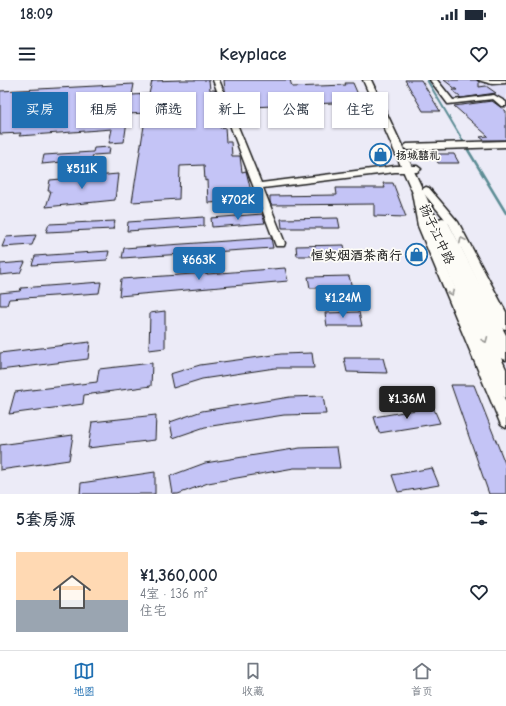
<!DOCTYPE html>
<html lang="zh">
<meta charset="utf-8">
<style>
body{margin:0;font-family:"Comic Neue","LXGW WenKai TC",sans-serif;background:#f6f6f7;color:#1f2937;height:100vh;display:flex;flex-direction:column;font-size:15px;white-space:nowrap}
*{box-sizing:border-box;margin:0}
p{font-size:13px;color:#747a83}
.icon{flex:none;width:22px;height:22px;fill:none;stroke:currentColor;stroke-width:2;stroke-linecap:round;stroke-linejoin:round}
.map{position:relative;height:414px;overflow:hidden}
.sheet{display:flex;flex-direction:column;background:#fff;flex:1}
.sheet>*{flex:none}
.banner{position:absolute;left:12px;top:12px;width:482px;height:36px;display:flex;gap:8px}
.price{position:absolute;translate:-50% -34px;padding:0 9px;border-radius:4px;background:#1f6fb2;color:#fff;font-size:13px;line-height:26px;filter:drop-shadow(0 1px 2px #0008)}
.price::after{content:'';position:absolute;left:50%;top:24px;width:12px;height:9px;margin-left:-6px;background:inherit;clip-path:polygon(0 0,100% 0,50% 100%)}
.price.current{background:#222;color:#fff}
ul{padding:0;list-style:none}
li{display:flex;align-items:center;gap:12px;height:100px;padding:0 16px}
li+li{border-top:1px solid #e0e1e3}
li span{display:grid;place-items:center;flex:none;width:112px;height:80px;border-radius:0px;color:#555}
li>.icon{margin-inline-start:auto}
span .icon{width:48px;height:48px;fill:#fffc;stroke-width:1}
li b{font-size:17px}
h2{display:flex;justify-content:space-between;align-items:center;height:48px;padding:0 16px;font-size:17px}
.pill{padding:0 14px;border-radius:0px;background:#fff;box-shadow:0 1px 3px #0004;font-size:14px;line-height:36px}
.pill.current{background:#1f6fb2;color:#fff}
.status{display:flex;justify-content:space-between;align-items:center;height:28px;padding:0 20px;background:#fff;direction:ltr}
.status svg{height:11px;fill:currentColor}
header{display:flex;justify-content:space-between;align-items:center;height:52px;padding:0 16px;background:#fff;font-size:18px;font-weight:700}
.tab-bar{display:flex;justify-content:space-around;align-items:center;height:56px;border-top:1px solid #e0e1e3;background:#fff;font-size:11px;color:#747a83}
.tab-bar a{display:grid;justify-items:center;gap:2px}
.tab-bar .current{color:#1f6fb2}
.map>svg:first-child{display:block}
</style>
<div class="status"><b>18:09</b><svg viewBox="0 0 49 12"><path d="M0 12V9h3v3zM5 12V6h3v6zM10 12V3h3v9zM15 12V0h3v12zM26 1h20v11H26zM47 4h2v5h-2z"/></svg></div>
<header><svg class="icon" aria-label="menu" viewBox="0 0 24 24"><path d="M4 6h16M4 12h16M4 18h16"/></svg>Keyplace<svg class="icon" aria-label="heart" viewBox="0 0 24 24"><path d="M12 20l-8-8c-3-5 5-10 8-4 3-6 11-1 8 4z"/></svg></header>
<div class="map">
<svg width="506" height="414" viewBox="0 0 506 414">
<rect width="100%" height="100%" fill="#ecebf7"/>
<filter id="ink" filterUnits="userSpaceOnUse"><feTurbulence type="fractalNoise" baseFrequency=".025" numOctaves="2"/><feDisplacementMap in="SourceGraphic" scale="8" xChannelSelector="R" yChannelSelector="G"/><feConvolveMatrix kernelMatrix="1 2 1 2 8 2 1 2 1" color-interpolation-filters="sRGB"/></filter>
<g filter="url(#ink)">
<!-- built -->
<path fill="#e0dff7" d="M435,0H506V21L504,22L495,15L452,20Z"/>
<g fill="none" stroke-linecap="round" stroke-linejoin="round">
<!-- stream-far1 -->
<path stroke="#5d8d95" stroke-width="2" d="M427,0L469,71"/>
<!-- stream -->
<path stroke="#5d8d95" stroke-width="2.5" d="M468,70L506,133"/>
</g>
<!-- building -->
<path fill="#c4c4f6" stroke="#1c1c1c" d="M182,0H209L210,10H215L222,28H218L220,48L225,47L226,62H231L232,76H240L242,92L246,91L251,111H253L254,120L208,123L207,100L205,101L204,85L180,86L179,119L132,122L146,33L128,34L124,62L109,63L112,49L19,56L21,53L0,54V11L134,4L132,15L149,14L152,1Z
M224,0H290L292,7L346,5L345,3H353L366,33H357L353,22L232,28L225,10Z
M405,0H421L440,31H423Z
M444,0H477L479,2V7L486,6L496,13L461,18L452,10H457Z
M492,21L506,31V60H484L480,57L488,56L454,26Z
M110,67L109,74L93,75L92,79L42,84L44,75L93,72L94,68Z
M434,74H454L459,83H438Z
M118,94L115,120L46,127L51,111H48L50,100Z
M383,103H393L406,137L374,136V124L271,125L270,121V116L337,115L336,108H385Z
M262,134L265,143L212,147L211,138Z
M204,137V146L127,151L128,142Z
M338,138L340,148H282L281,139Z
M115,141L113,149L46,152L49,144Z
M36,155L32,165L2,167L6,157Z
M271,158L273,168L122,178L124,168Z
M344,165L346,176H297L296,166Z
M109,171L107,180L32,185L35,176Z
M25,182L20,193L0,195V184Z
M285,188L288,201L119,216L121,199L207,193V194Z
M349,196L352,208H310L308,197Z
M101,202L99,213L9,219L7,225H0V213L20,211L21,208Z
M165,231V268L149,270L150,233Z
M359,232L362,246H327L325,233Z
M90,262L88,279L0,290V273Z
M312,273L314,288H275L202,299L173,308L170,294L200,285L281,274Z
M344,278H383L387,293L347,292Z
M152,283L151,306L84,315L83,324L9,334L15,312L97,302L99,289Z
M451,305H474L506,386V414H489Z
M323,316L326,334L284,335L205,347L173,358L170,342L202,331L290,317Z
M433,327L440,343L379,353L374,337Z
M156,335L155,360L88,368L92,342Z
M73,355L69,380L0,390V365Z
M337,367L340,388H294L208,403L178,414H173L170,396L205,383L300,368Z
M432,388L439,405L398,412L392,395Z
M155,392V414H80L81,403Z"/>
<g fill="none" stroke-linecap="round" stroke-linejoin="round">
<defs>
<path id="minor" d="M213,0H219L261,103L395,86H417L421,89L417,92H395L263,108L285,163L284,166H276Z
M430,0H437L453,20L494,15L506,22V26H501L493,19L448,24Z
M478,0H506V3L492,4Z
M506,61V67L407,70L403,67L407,64Z
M426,107L429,108L458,142L506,232V249L501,248L449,144L421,110Z
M417,110L422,113L428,146L506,322V348L501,345L418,146L412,113Z"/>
<path id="major" d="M363,0H371L437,140L442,138L447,139L448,142L506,255V280L501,278L506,289V318L500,315L454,206Z"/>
</defs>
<!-- minor casing -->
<use href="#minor" stroke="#1c1c1c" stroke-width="3"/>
<!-- major casing -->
<use href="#major" stroke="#1c1c1c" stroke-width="3"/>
<!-- minor -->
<use href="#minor" fill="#fdfcf7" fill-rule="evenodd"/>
<!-- major -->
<use href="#major" fill="#fdfcf7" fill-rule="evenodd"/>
</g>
<!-- one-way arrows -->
<defs><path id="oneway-chevron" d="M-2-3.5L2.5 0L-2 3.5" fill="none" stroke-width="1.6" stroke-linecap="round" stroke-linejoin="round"/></defs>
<g stroke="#989794">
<use href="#oneway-chevron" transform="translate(462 160) rotate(-117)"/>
<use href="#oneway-chevron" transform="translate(451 213) rotate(67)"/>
<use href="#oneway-chevron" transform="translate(485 260) rotate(67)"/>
</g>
</g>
<!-- icons -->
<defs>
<symbol id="shop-ring" viewBox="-11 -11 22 22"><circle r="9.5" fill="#fdfcf7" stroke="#1f6fb2" stroke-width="1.5"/><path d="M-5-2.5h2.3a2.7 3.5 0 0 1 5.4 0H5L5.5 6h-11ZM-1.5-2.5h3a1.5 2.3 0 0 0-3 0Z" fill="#1f6fb2"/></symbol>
</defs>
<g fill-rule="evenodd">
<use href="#shop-ring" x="368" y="62" width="25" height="25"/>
<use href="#shop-ring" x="404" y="162" width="25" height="25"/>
</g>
<g text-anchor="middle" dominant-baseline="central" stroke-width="3.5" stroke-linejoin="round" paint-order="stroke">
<!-- far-poi labels -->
<g font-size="11" font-weight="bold" fill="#1c1c1c" stroke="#fdfcf7" text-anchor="start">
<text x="396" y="75">扬城囍礼</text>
</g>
<!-- street labels -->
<g font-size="13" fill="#1c1c1c" stroke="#fdfcf7">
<text transform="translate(437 154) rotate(65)">扬子江中路</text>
</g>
<!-- poi labels -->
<g font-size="13" font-weight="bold" fill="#1c1c1c" stroke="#fdfcf7" text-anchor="end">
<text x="402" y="175">恒实烟酒茶商行</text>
</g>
</g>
</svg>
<b class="price" style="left:82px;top:110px">¥511K</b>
<b class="price" style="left:238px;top:141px">¥702K</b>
<b class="price" style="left:199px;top:201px">¥663K</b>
<b class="price" style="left:343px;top:239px">¥1.24M</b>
<b class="price current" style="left:407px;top:340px">¥1.36M</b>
<div class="banner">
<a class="pill current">买房</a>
<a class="pill">租房</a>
<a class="pill">筛选</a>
<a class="pill">新上</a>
<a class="pill">公寓</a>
<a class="pill">住宅</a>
</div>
</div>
<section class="sheet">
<h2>5套房源<svg class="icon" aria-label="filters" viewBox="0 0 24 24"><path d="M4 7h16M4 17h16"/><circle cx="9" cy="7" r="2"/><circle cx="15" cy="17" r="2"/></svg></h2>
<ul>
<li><span style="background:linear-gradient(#ffd9b3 60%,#9aa5b1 0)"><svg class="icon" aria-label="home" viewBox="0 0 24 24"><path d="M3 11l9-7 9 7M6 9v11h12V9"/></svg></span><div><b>¥1,360,000</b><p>4室 · 136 m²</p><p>住宅</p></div><svg class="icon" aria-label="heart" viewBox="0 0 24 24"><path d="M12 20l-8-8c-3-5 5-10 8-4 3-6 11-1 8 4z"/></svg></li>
</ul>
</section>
<nav class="tab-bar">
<a class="current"><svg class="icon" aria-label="map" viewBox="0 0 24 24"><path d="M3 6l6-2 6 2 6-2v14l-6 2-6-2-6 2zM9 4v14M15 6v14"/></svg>地图</a>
<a><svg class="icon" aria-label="saved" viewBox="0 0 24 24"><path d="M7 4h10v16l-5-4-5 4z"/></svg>收藏</a>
<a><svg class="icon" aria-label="home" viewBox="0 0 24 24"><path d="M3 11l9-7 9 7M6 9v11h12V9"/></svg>首页</a>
</nav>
